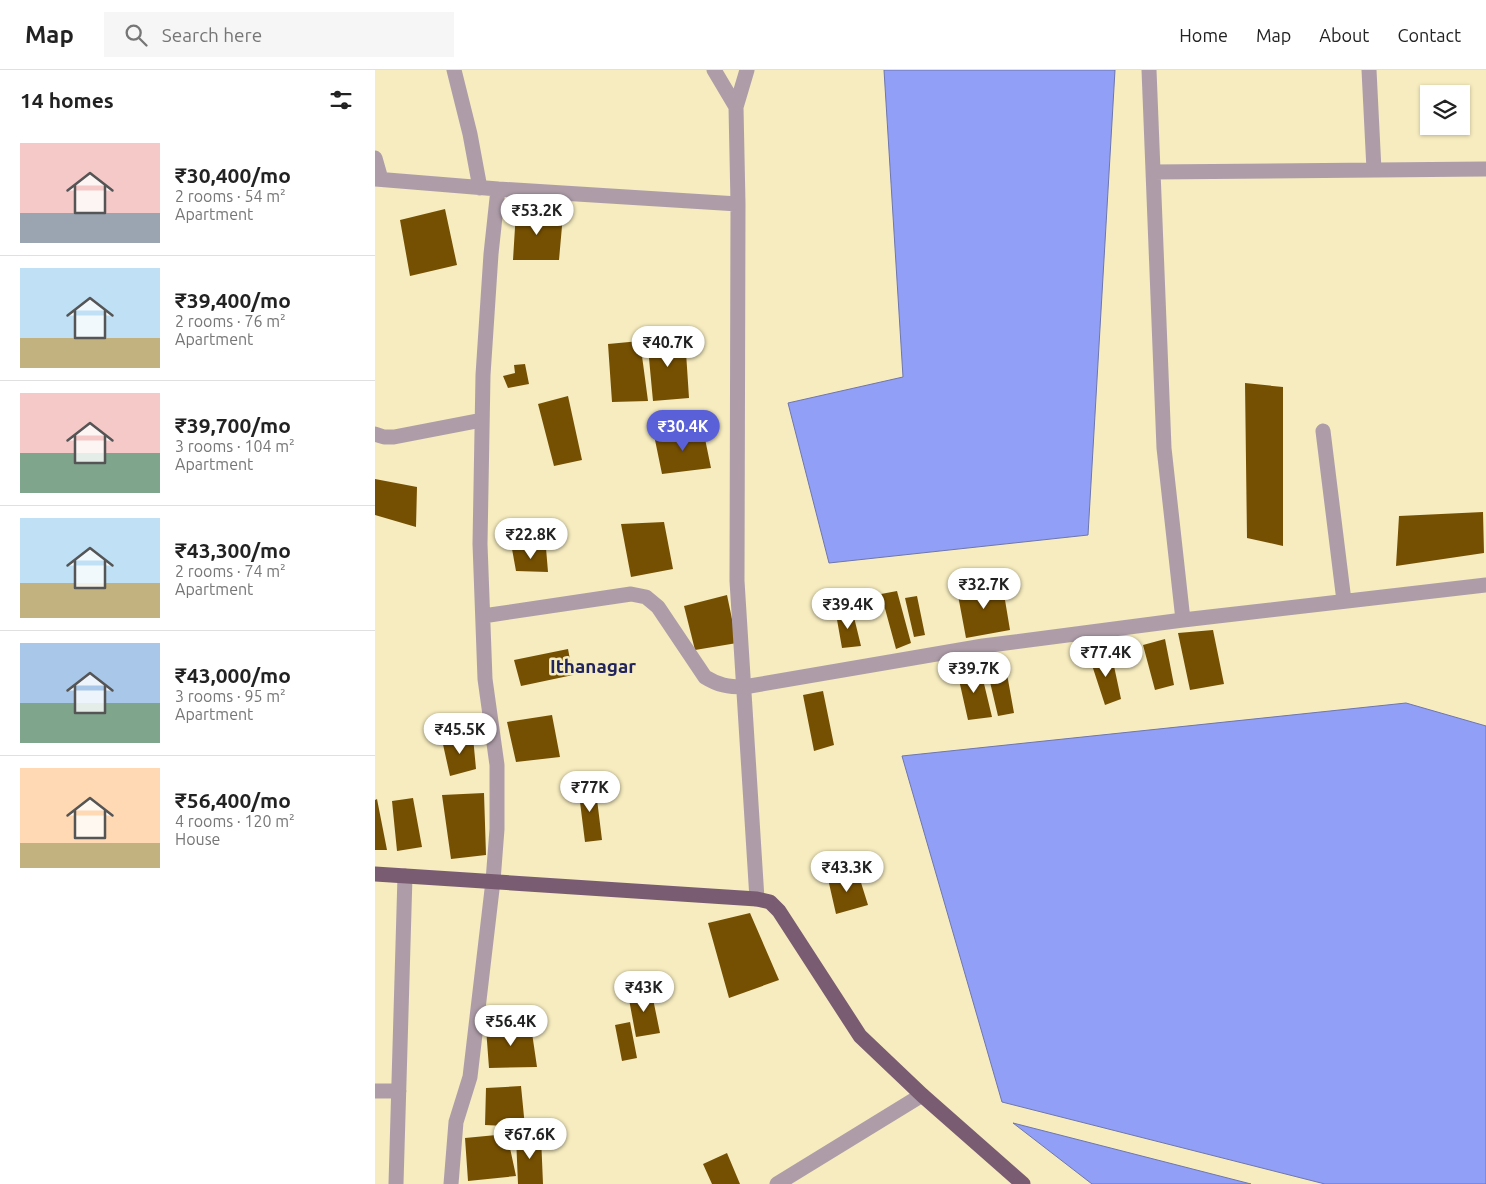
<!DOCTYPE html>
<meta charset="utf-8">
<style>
body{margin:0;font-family:Ubuntu,sans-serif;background:#f6f6f6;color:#222;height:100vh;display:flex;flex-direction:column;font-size:19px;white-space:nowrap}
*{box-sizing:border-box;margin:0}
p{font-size:16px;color:#767676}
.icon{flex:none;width:28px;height:28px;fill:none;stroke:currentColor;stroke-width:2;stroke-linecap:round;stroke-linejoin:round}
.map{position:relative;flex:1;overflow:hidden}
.side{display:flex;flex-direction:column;background:#fff;width:375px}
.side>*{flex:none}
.fabs{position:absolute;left:1045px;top:15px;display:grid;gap:10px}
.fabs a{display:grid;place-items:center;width:50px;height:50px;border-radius:0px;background:#fff;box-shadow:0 1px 4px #0004;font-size:25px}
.price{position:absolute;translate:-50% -42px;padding:0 11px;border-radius:18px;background:#fff;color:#222;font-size:16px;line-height:32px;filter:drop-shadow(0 1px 2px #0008)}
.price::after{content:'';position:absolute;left:50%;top:30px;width:15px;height:11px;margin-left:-8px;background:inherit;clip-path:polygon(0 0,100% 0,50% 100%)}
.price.selected{background:#5a60d7;color:#fff}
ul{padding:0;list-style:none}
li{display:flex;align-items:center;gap:15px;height:125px;padding:0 20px}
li+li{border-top:1px solid #e0e0e0}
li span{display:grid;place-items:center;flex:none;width:140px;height:100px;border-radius:0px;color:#555}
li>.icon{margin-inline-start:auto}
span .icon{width:60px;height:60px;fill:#fffc;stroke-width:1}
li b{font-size:21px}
h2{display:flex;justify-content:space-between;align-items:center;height:60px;padding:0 20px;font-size:21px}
header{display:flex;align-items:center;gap:30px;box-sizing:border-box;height:70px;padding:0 25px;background:#fff;border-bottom:1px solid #e0e0e0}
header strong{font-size:24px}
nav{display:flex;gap:28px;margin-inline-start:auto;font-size:18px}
.search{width:350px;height:45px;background:#f6f6f6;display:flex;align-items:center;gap:12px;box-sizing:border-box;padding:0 18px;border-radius:0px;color:#767676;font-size:19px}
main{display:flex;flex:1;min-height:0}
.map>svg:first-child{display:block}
</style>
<header>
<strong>Map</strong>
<div class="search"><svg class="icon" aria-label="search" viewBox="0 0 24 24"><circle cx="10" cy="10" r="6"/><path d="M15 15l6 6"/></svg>Search here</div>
<nav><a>Home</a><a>Map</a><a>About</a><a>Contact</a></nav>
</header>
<main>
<section class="side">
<h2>14 homes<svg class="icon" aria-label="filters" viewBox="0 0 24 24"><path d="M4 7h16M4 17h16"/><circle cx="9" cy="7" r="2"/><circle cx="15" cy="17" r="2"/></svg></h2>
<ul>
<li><span style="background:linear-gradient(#f6c9c9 70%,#9aa5b1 0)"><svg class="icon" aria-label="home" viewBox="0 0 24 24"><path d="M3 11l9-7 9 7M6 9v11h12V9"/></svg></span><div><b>₹30,400/mo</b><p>2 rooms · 54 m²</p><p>Apartment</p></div></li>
<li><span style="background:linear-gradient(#bfe0f5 70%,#c2b280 0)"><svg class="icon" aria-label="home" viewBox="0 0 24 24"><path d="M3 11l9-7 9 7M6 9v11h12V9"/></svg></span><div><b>₹39,400/mo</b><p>2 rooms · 76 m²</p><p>Apartment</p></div></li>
<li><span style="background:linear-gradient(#f6c9c9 60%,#7fa58c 0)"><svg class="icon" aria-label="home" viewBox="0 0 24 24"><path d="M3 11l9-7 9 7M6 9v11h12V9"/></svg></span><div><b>₹39,700/mo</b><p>3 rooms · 104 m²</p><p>Apartment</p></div></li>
<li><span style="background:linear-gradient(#bfe0f5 65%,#c2b280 0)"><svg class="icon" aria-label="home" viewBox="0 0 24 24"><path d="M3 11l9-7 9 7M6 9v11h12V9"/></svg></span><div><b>₹43,300/mo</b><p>2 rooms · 74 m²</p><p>Apartment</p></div></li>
<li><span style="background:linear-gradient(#a9c7e8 60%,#7fa58c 0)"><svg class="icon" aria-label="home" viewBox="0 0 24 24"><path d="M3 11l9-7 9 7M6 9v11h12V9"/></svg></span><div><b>₹43,000/mo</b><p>3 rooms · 95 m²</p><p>Apartment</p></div></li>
<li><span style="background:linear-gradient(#ffd9b3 75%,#c2b280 0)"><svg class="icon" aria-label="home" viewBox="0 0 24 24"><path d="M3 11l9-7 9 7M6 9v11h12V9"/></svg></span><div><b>₹56,400/mo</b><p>4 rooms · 120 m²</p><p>House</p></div></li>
</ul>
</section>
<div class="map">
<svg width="1111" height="1114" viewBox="0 0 1111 1114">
<rect width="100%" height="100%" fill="#f6ecbf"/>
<!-- water -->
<path fill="#929ff6" stroke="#6e76ae" d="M509,0H740L713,465L454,493L413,333L528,307Z
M1031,633L1111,656V1114H950L627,1032L527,686Z
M638,1053L876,1114H717Z"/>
<!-- building -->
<path fill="#765002" d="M70,139L82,195L35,206L25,150Z
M141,141L188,145L184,190H138Z
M272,267H310L314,328L278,331Z
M265,271L273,331L237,332L233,274Z
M150,294L154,314L133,318L128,306L140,303L139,295Z
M870,313L908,317V476L872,468Z
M193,326L207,390L179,396L163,334Z
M328,359L336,398L287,404L279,365Z
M0,409L42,417L41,457L0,445Z
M1108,442L1109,483L1021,496L1024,446Z
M289,452L298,499L256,507L246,454Z
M171,478L173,502L141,501L137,479Z
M627,512L635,560L591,568L582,520Z
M522,521L536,573L521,579L506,524Z
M352,525L362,573L320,580L309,536Z
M542,526L550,565L539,567L530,528Z
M477,539L486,576L467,578L461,544Z
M838,560L849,614L815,620L803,563Z
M790,569L799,615L780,620L768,575Z
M193,579L198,605L146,616L139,590Z
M736,582L746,629L730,635L715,589Z
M630,593L639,643L623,646L611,595Z
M605,597L617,647L593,650L582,601Z
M448,621L459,675L439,681L428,625Z
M177,645L185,687L141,692L132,652Z
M98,667L101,699L75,706L67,670Z
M220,713L227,770L210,772L203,716Z
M109,723L111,785L76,789L67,725Z
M38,728L47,777L22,781L17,731Z
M2,729L12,780H0V730Z
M483,803L493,835L461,844L453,809Z
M375,843L404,910L354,928L333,853Z
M276,919L285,963L261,967L253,924Z
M255,952L262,988L247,991L240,955Z
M156,956L162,997L114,998L111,958Z
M146,1016L150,1057L110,1055L111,1018Z
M132,1064L141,1106L93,1111L90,1068Z
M166,1066L168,1114H143L141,1067Z
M352,1083L365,1114H337L328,1094Z"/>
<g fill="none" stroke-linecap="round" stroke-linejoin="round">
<!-- minor -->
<path stroke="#ae9da9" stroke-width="15" d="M79,0L95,64L105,118
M339,0L361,37
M774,0L789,378L808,550
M994,0L999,100
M0,88L6,109
M778,102L1110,99
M0,109L123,119L363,134L362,511L382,829
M363,134L361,37L372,0
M948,361L969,531
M0,364L9,367H19L107,350
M108,546L256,524L271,527L283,537L330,607C343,615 353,617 369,617L608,576L808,550L1111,515
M0,1021H24
M21,1114L30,806
M76,1114L81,1052L95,1007L118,811L122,759V695L110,609L105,474L108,305L116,184L123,119
M402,1114L547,1025"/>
<!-- major -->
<path stroke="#7a5c72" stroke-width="15" d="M0,804L382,829L395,832L404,841L485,966L547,1025L648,1114"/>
</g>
<g text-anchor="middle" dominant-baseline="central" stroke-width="5" stroke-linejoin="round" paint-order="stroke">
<!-- district labels -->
<g font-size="19" font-weight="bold" fill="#21245d" stroke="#f6ecbf">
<text x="218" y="596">Ithanagar</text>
</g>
</g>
</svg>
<div class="fabs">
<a><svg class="icon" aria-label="layers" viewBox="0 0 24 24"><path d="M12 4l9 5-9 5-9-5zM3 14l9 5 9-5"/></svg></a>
</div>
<b class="price" style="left:162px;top:166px">₹53.2K</b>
<b class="price" style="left:293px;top:298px">₹40.7K</b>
<b class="price selected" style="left:308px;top:382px">₹30.4K</b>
<b class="price" style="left:156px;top:490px">₹22.8K</b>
<b class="price" style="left:609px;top:540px">₹32.7K</b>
<b class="price" style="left:473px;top:560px">₹39.4K</b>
<b class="price" style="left:731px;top:608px">₹77.4K</b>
<b class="price" style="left:599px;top:624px">₹39.7K</b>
<b class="price" style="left:85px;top:685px">₹45.5K</b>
<b class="price" style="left:215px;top:743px">₹77K</b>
<b class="price" style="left:472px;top:823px">₹43.3K</b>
<b class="price" style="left:269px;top:943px">₹43K</b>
<b class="price" style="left:136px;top:977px">₹56.4K</b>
<b class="price" style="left:155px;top:1090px">₹67.6K</b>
</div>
</main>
